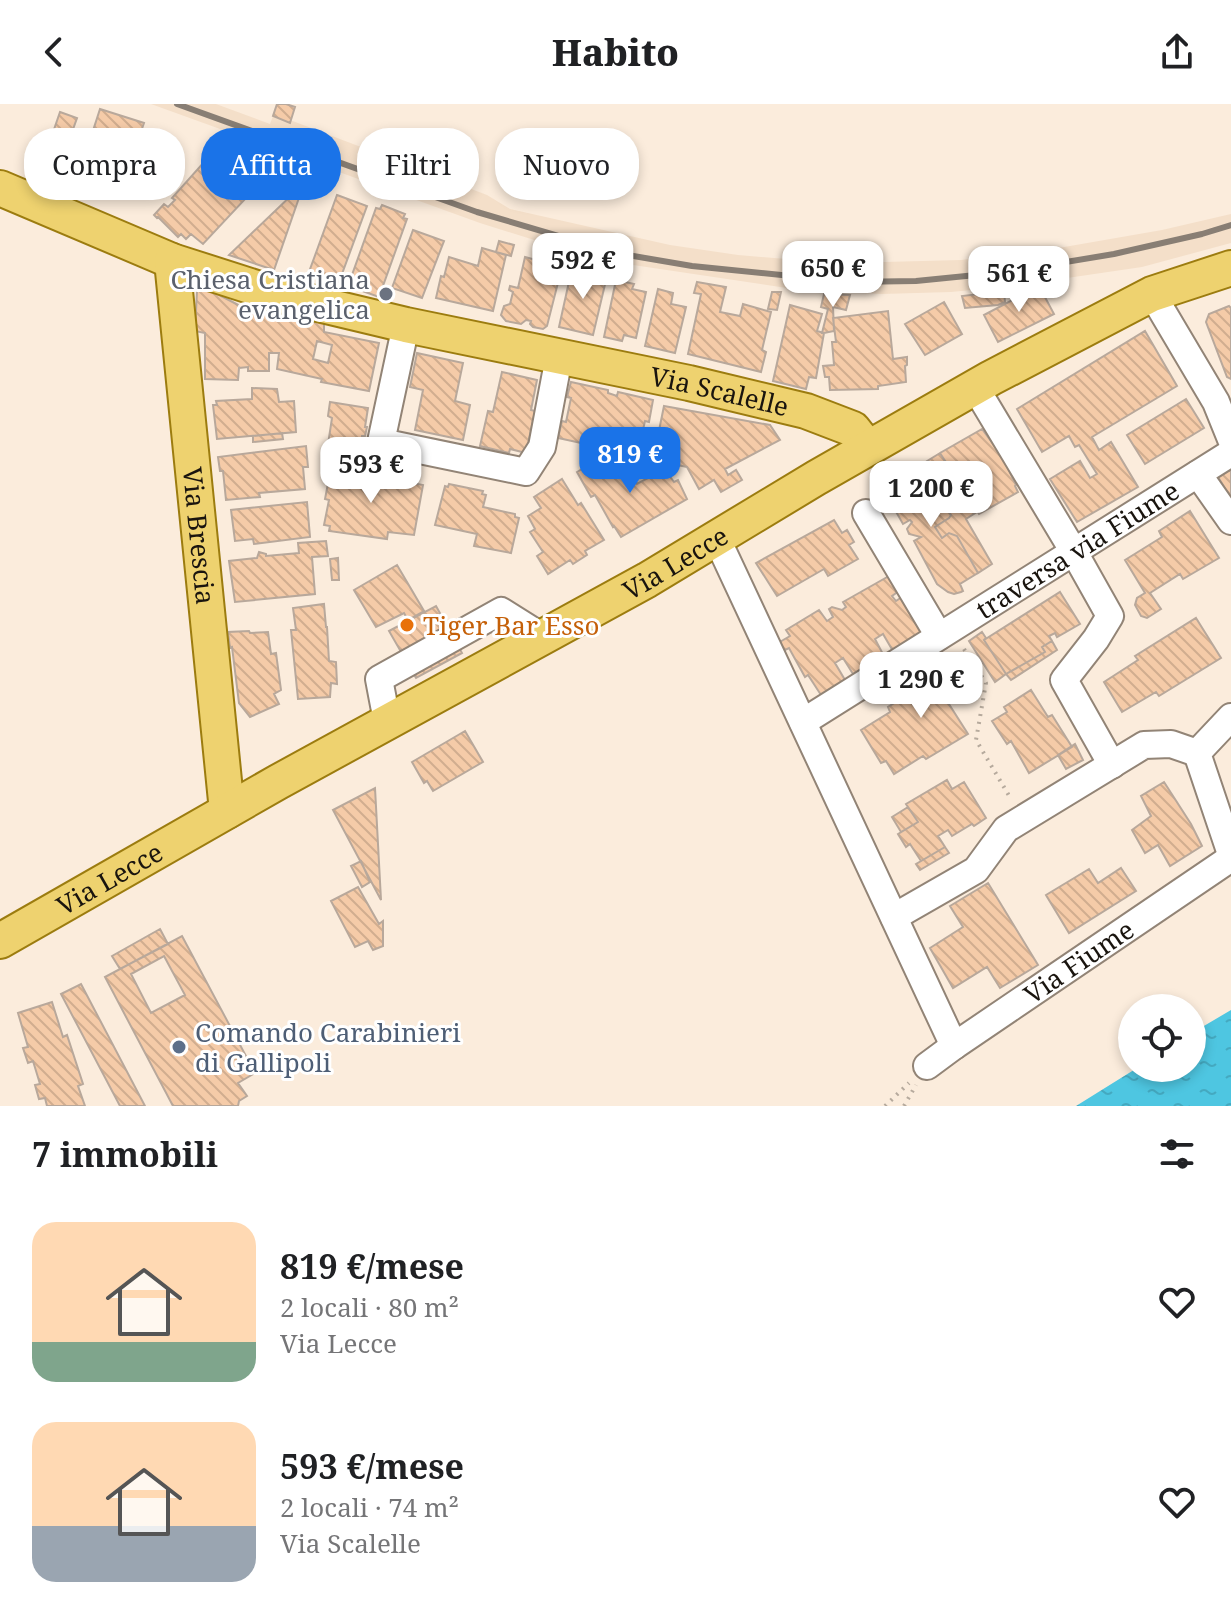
<!DOCTYPE html>
<html lang="it">
<meta charset="utf-8">
<style>
body{margin:0;font-family:"Noto Serif",serif;background:#f2f2f2;color:#202124;height:100vh;display:flex;flex-direction:column;font-size:30px;white-space:nowrap}
*{box-sizing:border-box;margin:0}
p{font-size:26px;color:#757577}
.icon{flex:none;width:44px;height:44px;fill:none;stroke:currentColor;stroke-width:2;stroke-linecap:round;stroke-linejoin:round}
.map{position:relative;height:1002px;overflow:hidden}
.drawer{display:flex;flex-direction:column;background:#fff;flex:1}
.drawer>*{flex:none}
.banner{position:absolute;left:24px;top:24px;width:800px;height:72px;display:flex;gap:16px}
.buttons{position:absolute;left:1118px;top:890px;display:grid;gap:16px}
.buttons a{display:grid;place-items:center;width:88px;height:88px;border-radius:50%;background:#fff;box-shadow:0 4px 12px #0003;font-size:40px}
.price{position:absolute;translate:-50% -68px;padding:0 18px;border-radius:16px;background:#fff;color:#222;font-size:26px;line-height:52px;filter:drop-shadow(0 2px 4px #0008)}
.price::after{content:'';position:absolute;left:50%;top:48px;width:24px;height:18px;margin-left:-12px;background:inherit;clip-path:polygon(0 0,100% 0,50% 100%)}
.price.active{background:#1a73e8;color:#fff}
ul{padding:0;list-style:none}
li{display:flex;align-items:center;gap:24px;height:200px;padding:0 32px}
li span{display:grid;place-items:center;flex:none;width:224px;height:160px;border-radius:24px;color:#555}
li>.icon{margin-inline-start:auto}
span .icon{width:96px;height:96px;fill:#fffc;stroke-width:1}
li b{font-size:34px}
h2{display:flex;justify-content:space-between;align-items:center;height:96px;padding:0 32px;font-size:34px}
.pill{padding:0 28px;border-radius:32px;background:#fff;box-shadow:0 4px 12px #0003;font-size:28px;line-height:72px}
.pill.active{background:#1a73e8;color:#fff}
header{display:flex;justify-content:space-between;align-items:center;height:104px;padding:0 32px;background:#fff;font-size:36px;font-weight:800}
.map>svg:first-child{display:block}
</style>
<header><svg class="icon" aria-label="back" viewBox="0 0 24 24"><path d="M15 5l-7 7 7 7"/></svg>Habito<svg class="icon" aria-label="share" viewBox="0 0 24 24"><path d="M12 15V3M7 8l5-5 5 5M5 13v7h14v-7"/></svg></header>
<div class="map">
<svg width="1231" height="1002" viewBox="0 0 1231 1002">
<defs>
<pattern id="water-ripples" width="26" height="14" patternUnits="userSpaceOnUse" patternTransform="scale(2)"><rect width="26" height="14" fill="#4ec6e1"/><path d="M2 4q2-2 4 0t4 0M15 11q2-2 4 0t4 0" fill="none" stroke="#44a9c0"/></pattern>
<pattern id="building-back-hatch" width="6" height="6" patternUnits="userSpaceOnUse" patternTransform="scale(2)"><rect width="6" height="6" fill="#f5cba8"/><path d="M-1 5l2 2M0 0l6 6M5-1l2 2" fill="none" stroke="#d1ad8f"/></pattern>
</defs>
<rect width="100%" height="100%" fill="#fbecdc"/>
<!-- built -->
<path fill="#f4dfc9" d="M151,0H216L270,20L273,12L289,18L290,16L487,91L510,105L670,141L738,151L811,157L884,158L961,156L1047,146L1162,126L1231,110V139L1142,163L1013,182L951,188L882,190L800,186L613,158L547,140L480,119Z"/>
<!-- water -->
<path fill="url(#water-ripples)" d="M1231,906V1002H1076L1137,964H1192V929Z"/>
<!-- building -->
<path fill="url(#building-back-hatch)" stroke="#b8a89b" stroke-width="2" fill-rule="evenodd" d="M277,0H286L295,3L290,19L273,12Z
M100,5L144,19L133,51L90,36Z
M60,8L77,14L67,42L50,37Z
M221,39L244,54L261,72L244,91L247,93L203,140L191,130L186,135L181,130L178,133L158,113L157,114L154,111L164,100L168,103L175,96L172,94Z
M297,86L301,88L274,166L229,151Z
M337,91L367,102L339,178L309,168Z
M382,101L405,110L403,114L407,115L379,193L348,182L376,104L380,105Z
M413,126L444,137L422,194L392,184Z
M499,137L514,141L511,152L496,148Z
M482,144L506,151L493,207L436,194L441,172L444,173L449,153L478,162Z
M525,153L562,163L547,222L543,225L533,223L530,220L531,217L526,216L521,220L506,217L501,211L504,202L510,200L513,188L509,186L510,182L518,184Z
M572,164L607,172L593,231L559,223Z
M616,176L634,180L632,185L646,188L636,234L624,231L622,237L604,233Z
M697,178L726,183L720,208L740,212L743,200L771,208L762,246L766,248L761,268L688,250L701,190L694,189Z
M202,182L244,204V202L311,220V217L324,219V228L379,239L369,287L321,278L322,275L277,265L279,249H269V267H248V263L239,264L238,276L205,275V229L195,227L197,187L199,183ZM317,237L332,241L328,259L313,255Z
M1039,182L1054,210L998,238L984,211Z
M658,185L673,189L671,200L686,203L675,249L645,242Z
M1004,187L1005,198L998,201L965,204L962,192Z
M772,188H781L777,206L768,205Z
M824,190L850,191L846,206L833,203L834,227L824,229H822L828,205L821,203Z
M944,198L962,230L925,251L905,220Z
M790,201L822,210L817,227L824,229L816,274L809,273L806,285L773,277Z
M1229,202L1231,204V275L1227,273L1206,218L1209,210Z
M888,207L893,255L907,253V261L905,262L906,278L878,282V285L830,286L829,273H825L823,262L834,261L832,238H836L833,214Z
M1145,227L1177,282L1092,333L1099,346L1111,338L1138,383L1077,418L1050,375L1080,357L1090,374L1097,370L1079,341L1075,343L1069,332L1042,348L1017,305Z
M417,249L463,259L455,297L470,301L463,336L415,326L423,286L410,283Z
M502,268L537,276L531,306L535,307L526,349L510,345L509,349L480,342L488,307L493,308Z
M571,278L608,286V289L617,292L618,288L653,296L649,318L645,317L639,343L614,337L615,333H612L609,345L558,334L562,317L566,318L571,294L567,293Z
M252,284L277,285L279,298L294,297L296,328L217,335L213,301H217L216,297L252,295Z
M1186,295L1204,324L1145,360L1127,331Z
M330,298L368,304L365,323H367L365,332H362L360,352L327,347L332,314L328,312Z
M664,302L770,321L780,336L725,365L728,371L736,366L742,376L721,388L714,376L699,385L687,363L653,356Z
M982,325L1002,352L1016,381L1015,382L1018,388L979,410L975,404L972,406L957,378L955,379L947,364L949,363L940,349Z
M282,329L283,335L253,338V332Z
M306,342L308,363H303L305,385L259,389L260,393L226,396L223,367H220L218,353Z
M940,349L949,363L947,364L955,379L957,378L972,406L975,404L977,408L966,415L992,460L978,469L957,432L949,429L942,434L935,423L949,414L951,411L934,386L937,380L927,364L919,362Z
M599,355L609,357L614,367L626,361L637,380L659,368L668,370L674,378L678,376L687,395L621,433L614,422L613,423L595,391L591,393L577,368Z
M919,362L927,364L937,380L934,386L951,411L949,414L935,423L942,434L949,429L957,432L978,469L960,480L963,487L961,488L954,490L948,488L937,480L914,437L921,433L909,430L907,425L912,418L910,416L903,420L886,390L889,383L905,376L906,368Z
M331,364L423,381L414,431L388,428L387,435L329,427L330,422L324,421L329,396L325,395Z
M1230,366L1231,368V394L1218,373Z
M562,375L578,401L581,399L604,436L585,447L587,451L573,460L570,456L548,470L537,452L543,448L530,428L535,425L528,412L541,404L534,393Z
M449,380L483,387L482,390L486,391L483,403L515,410V413L519,414L511,449L474,442L477,430L435,421L445,382L448,383Z
M307,398L310,433L254,440L253,435L235,437L231,406Z
M1190,407L1219,454L1183,475L1180,470L1150,489L1161,505L1147,514L1141,512L1135,501L1137,494L1145,489L1125,456L1162,433L1159,427Z
M834,416L842,429L847,426L854,438L849,441L858,455L828,472L824,465L777,492L756,459Z
M326,437L328,452L312,453L315,490L235,498L229,457L257,454L259,448L266,450V452L299,449L298,439Z
M338,454L339,476H332L330,455Z
M397,461L424,507L408,516L404,509L376,523L354,486Z
M889,472L899,487L892,492L896,497L902,493L924,528L893,547L883,530L875,535L884,552L853,570L843,554L835,559L845,576L821,591L808,571L805,573L789,544L783,547L778,539L790,532L786,526L819,506L827,517L833,513L829,505L832,503L842,506L846,503L843,498Z
M1060,488L1080,520L1057,533L1055,529L1049,532L1052,537L1042,543L1045,548L1006,570L984,536Z
M324,500L326,523H327L329,557L336,558L337,580L331,579L330,593L298,595L291,526H296L293,504Z
M436,502L462,549L416,574L389,527Z
M1196,514L1221,554L1159,592L1156,588L1122,608L1104,578L1138,556L1135,552Z
M249,527L250,529L268,528L271,550L276,549L281,586L274,590L279,600L250,613L239,599L232,543L230,544L228,528Z
M982,528L986,534L984,536L1006,570L995,578L969,537Z
M1052,537L1057,546L1011,576L1006,570L1045,548L1042,543Z
M957,552L974,581L947,597L968,630L926,655L923,652L894,670L886,657L881,659L861,626L890,608L888,603L933,575L929,569Z
M1031,586L1048,613L1052,611L1072,643L1029,669L1011,637L1007,640L992,617L1007,608L1004,603Z
M465,627L483,658L433,687L427,677L424,679L412,658Z
M1075,640L1083,656L1066,665L1058,651Z
M947,676L952,685L964,678L986,714L974,722L972,720L952,732L948,726L938,732L945,743L921,757L910,740L906,743L898,730L918,718L906,700Z
M1164,678L1191,720L1202,742L1170,762L1158,741L1145,749L1132,726L1151,712L1141,692Z
M375,684L381,796L333,706Z
M908,703L918,718L901,728L892,713Z
M945,743L949,749L920,766L916,760Z
M361,757L370,778L362,783L351,762Z
M1121,764L1136,787L1069,829L1046,791L1089,765L1098,779Z
M988,779L1038,861L1000,884L987,863L953,884L930,844L963,823L950,802Z
M358,783L379,820L383,817V842L373,846L368,837L355,843L331,797Z
M160,825L168,840L120,865L112,852Z
M182,832L255,969L238,979L247,992L239,997L238,1002H173L105,873ZM164,852L185,891L151,909L131,870Z
M81,880L145,1002H120L61,890Z
M52,898L63,933L67,931L83,980L78,982L85,1002H47L45,994L39,995L35,981L40,980L33,957L28,959L23,944L28,943L18,909Z"/>
<g fill="none" stroke-linecap="round" stroke-linejoin="round">
<defs>
<g id="minor">
<path d="M1152,190L1216,298L1231,335"/>
<path d="M406,221L381,338L526,368L542,343L559,253"/>
<path d="M975,283L1074,448L1110,512L1096,535L1064,576L1112,661"/>
<path d="M1198,370L1231,417"/>
<path d="M866,409L939,532"/>
<path d="M717,435L954,942"/>
<path d="M1231,613L1197,649L1231,750"/>
<path d="M387,617L379,575L501,507L544,534"/>
<path id="s1" d="M803,618L1231,349"/>
<path d="M894,813L976,766L1006,725L1144,641L1171,640L1197,649"/>
<path id="s2" d="M927,962L954,942L1231,754"/>
</g>
<g id="major">
<path id="s3" d="M0,84L172,157L272,189L406,221L689,279L806,307L853,325L868,344"/>
<path id="s4" d="M172,157L227,707"/>
<path id="s5" d="M0,837L278,678L647,476L816,374L991,274L1152,190L1231,164"/>
</g>
</defs>
<!-- minor casing -->
<use href="#minor" stroke="#928476" stroke-width="30"/>
<!-- major casing -->
<use href="#major" stroke="#9c7c0f" stroke-width="38"/>
<!-- path -->
<path stroke="#b6aa9d" stroke-width="4" stroke-dasharray="2 6" stroke-linecap="butt" d="M964,545L986,579L976,636L1011,695
M885,1002L909,979
M904,1002L916,981"/>
<!-- minor -->
<use href="#minor" stroke="#fff" stroke-width="26"/>
<!-- major -->
<use href="#major" stroke="#eed26f" stroke-width="34"/>
<!-- rail -->
<path stroke="#887e74" stroke-width="6" d="M177,0L477,108L616,149L692,162L850,178L916,177L1006,168L1114,150L1202,130L1231,121"/>
</g>
<!-- markers -->
<circle fill="#6b7280" stroke="#fff" stroke-width="3" cx="386" cy="190" r="8"/>
<circle fill="#e8710a" stroke="#fff" stroke-width="3" cx="407" cy="521" r="8"/>
<circle fill="#5c6f8a" stroke="#fff" stroke-width="3" cx="179" cy="943" r="8"/>
<g text-anchor="middle" dominant-baseline="central" stroke-width="6" stroke-linejoin="round" paint-order="stroke">
<!-- worship labels -->
<g font-size="26" fill="#5b616d" stroke="#fff" text-anchor="end">
<text x="370" y="175">Chiesa Cristiana<tspan x="370" dy="30">evangelica</tspan></text>
</g>
<!-- street labels -->
<g font-size="26" fill="#19140e" stroke="#fff">
<text stroke="none"><textPath href="#s3" startOffset="750">Via Scalelle</textPath></text>
<text stroke="none"><textPath href="#s4" startOffset="276">Via Brescia</textPath></text>
<text stroke="none"><textPath href="#s1" startOffset="324">traversa via Fiume</textPath></text>
<text stroke="none"><textPath href="#s5" startOffset="774">Via Lecce</textPath></text>
<text stroke="none"><textPath href="#s5" startOffset="126">Via Lecce</textPath></text>
<text stroke="none"><textPath href="#s2" startOffset="184">Via Fiume</textPath></text>
</g>
<!-- food labels -->
<g font-size="26" fill="#c56008" stroke="#fff" text-anchor="start">
<text x="423" y="521">Tiger Bar Esso</text>
</g>
<!-- service labels -->
<g font-size="26" fill="#4e5e75" stroke="#fff" text-anchor="start">
<text x="195" y="928">Comando Carabinieri<tspan x="195" dy="30">di Gallipoli</tspan></text>
</g>
</g>
</svg>
<div class="buttons">
<a><svg class="icon" aria-label="locate" viewBox="0 0 24 24"><circle cx="12" cy="12" r="6"/><path d="M12 2v4M12 18v4M2 12h4M18 12h4"/></svg></a>
</div>
<b class="price" style="left:583px;top:197px">592 €</b>
<b class="price" style="left:833px;top:205px">650 €</b>
<b class="price" style="left:1019px;top:210px">561 €</b>
<b class="price active" style="left:630px;top:391px">819 €</b>
<b class="price" style="left:371px;top:401px">593 €</b>
<b class="price" style="left:931px;top:425px">1 200 €</b>
<b class="price" style="left:921px;top:616px">1 290 €</b>
<div class="banner">
<a class="pill">Compra</a>
<a class="pill active">Affitta</a>
<a class="pill">Filtri</a>
<a class="pill">Nuovo</a>
</div>
</div>
<section class="drawer">
<h2>7 immobili<svg class="icon" aria-label="filters" viewBox="0 0 24 24"><path d="M4 7h16M4 17h16"/><circle cx="9" cy="7" r="2"/><circle cx="15" cy="17" r="2"/></svg></h2>
<ul>
<li><span style="background:linear-gradient(#ffd9b3 75%,#7fa58c 0)"><svg class="icon" aria-label="home" viewBox="0 0 24 24"><path d="M3 11l9-7 9 7M6 9v11h12V9"/></svg></span><div><b>819 €/mese</b><p>2 locali · 80 m²</p><p>Via Lecce</p></div><svg class="icon" aria-label="heart" viewBox="0 0 24 24"><path d="M12 20l-8-8c-3-5 5-10 8-4 3-6 11-1 8 4z"/></svg></li>
<li><span style="background:linear-gradient(#ffd9b3 65%,#9aa5b1 0)"><svg class="icon" aria-label="home" viewBox="0 0 24 24"><path d="M3 11l9-7 9 7M6 9v11h12V9"/></svg></span><div><b>593 €/mese</b><p>2 locali · 74 m²</p><p>Via Scalelle</p></div><svg class="icon" aria-label="heart" viewBox="0 0 24 24"><path d="M12 20l-8-8c-3-5 5-10 8-4 3-6 11-1 8 4z"/></svg></li>
</ul>
</section>
